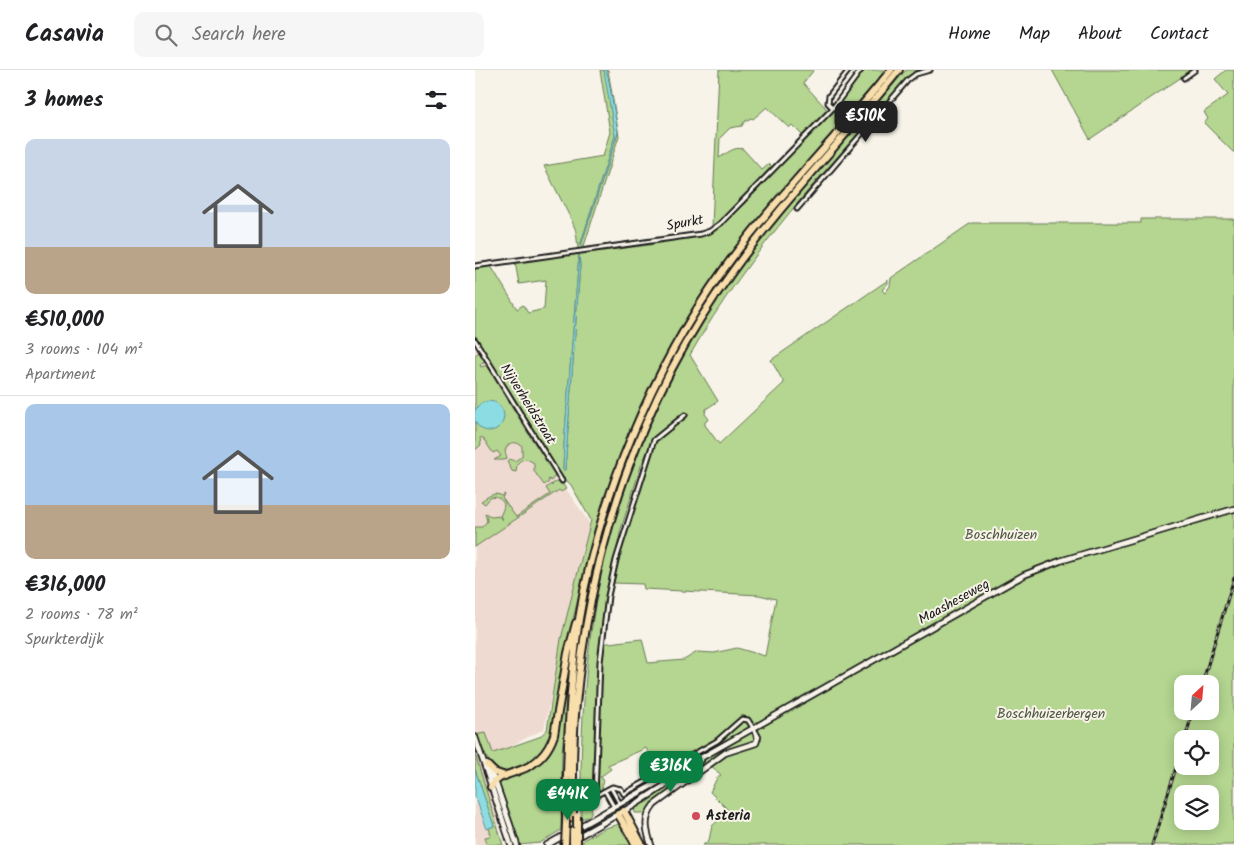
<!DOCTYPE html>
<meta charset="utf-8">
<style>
body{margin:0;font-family:Kalam,sans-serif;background:#f6f6f6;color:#202124;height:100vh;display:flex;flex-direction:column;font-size:19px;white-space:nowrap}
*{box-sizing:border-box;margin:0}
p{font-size:16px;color:#757577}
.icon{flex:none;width:28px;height:28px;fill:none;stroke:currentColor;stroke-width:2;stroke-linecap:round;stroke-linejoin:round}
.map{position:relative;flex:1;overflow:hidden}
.drawer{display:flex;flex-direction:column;background:#fff;width:475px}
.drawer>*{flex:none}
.needle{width:32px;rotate:26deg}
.controls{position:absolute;left:699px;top:605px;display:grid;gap:10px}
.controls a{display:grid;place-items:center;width:45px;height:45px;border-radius:10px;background:#fff;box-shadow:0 2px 12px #0003;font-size:25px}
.price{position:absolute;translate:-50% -42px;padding:0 11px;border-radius:10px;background:#0b8043;color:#fff;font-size:16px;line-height:32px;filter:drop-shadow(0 1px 2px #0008)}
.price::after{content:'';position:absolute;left:50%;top:30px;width:15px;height:11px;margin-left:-8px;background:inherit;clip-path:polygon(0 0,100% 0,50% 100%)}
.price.active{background:#222;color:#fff}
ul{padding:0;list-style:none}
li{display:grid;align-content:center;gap:10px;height:265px;padding:0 25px}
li+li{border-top:1px solid #e0e0e0}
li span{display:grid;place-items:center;height:155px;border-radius:10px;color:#555}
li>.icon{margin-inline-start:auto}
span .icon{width:90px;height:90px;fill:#fffc;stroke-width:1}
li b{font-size:21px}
h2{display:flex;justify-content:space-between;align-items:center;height:60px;padding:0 25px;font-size:21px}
header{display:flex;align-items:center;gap:30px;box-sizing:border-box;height:70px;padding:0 25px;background:#fff;border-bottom:1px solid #e0e0e0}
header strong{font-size:24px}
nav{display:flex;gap:28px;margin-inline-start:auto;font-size:18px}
.search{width:350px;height:45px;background:#f6f6f6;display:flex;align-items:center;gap:12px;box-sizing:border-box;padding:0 18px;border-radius:10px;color:#757577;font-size:19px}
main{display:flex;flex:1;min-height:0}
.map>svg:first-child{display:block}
</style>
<header>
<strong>Casavia</strong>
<div class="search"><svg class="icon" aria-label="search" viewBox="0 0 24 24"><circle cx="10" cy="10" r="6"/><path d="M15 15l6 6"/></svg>Search here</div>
<nav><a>Home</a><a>Map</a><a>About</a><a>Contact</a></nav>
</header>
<main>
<section class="drawer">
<h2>3 homes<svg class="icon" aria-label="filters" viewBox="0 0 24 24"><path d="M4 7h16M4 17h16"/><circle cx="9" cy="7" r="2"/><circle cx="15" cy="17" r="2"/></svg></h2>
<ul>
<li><span style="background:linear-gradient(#c9d6e8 70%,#b9a48a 0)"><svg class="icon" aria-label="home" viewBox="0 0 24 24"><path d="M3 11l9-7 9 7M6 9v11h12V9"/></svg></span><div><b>€510,000</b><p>3 rooms · 104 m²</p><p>Apartment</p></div></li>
<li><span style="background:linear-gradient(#a9c7e8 65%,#b9a48a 0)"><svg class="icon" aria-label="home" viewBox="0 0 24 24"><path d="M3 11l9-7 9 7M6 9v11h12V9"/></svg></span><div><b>€316,000</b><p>2 rooms · 78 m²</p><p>Spurkterdijk</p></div></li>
</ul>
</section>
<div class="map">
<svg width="759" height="775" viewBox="0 0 759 775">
<rect width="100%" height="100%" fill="#f7f3e8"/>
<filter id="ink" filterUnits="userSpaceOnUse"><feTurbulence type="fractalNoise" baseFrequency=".02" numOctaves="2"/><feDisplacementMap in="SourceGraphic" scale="10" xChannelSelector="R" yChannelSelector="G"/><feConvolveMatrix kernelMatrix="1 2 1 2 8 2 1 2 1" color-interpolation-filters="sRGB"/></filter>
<g filter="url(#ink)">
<!-- built -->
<path fill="#efdad2" d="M0,270L89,416L115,454L69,659L12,688L27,775H0Z"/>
<!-- green -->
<path fill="#b4d690" stroke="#687956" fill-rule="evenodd" d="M125,0H129L131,8L140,66L105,176L106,175L143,62L131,0H133L144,66L109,176L105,179L103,178L101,161L97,151L69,96L128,86L135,62Z
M244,0H339L328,13L350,37L352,41L328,66L317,55L314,58L292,37L278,49L276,48L269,52L267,56L255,58L245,68L244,88C251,84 259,76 268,79L287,100L294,94L297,97L247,148L237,156Z
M390,0H411L326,98L281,152L248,196L161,350L122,451L90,582L77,658L72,674L62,687L53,693L27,702H23L16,696L2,667L4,664L11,663L18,683L64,667L72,660L86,569L116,450L96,415L84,403L0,267V198L16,196L42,239L48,235L53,243L69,239L71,210L44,214L40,192L174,175L237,162L258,145L352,48ZM104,186L105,195L90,400L88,399L89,375Z
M431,0H454H447L436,5C356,93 274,181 215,285L243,331L231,339L230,344L234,349L230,352V355L244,374L309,313L296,290L413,210V213L407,220L410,223L415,216L416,208L496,153H666V149H759V775H228L234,770L237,756L254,741L235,722L242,708L246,705L233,693L178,733L171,743H160L159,737L172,732L230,691L220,680L183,702L171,678L133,695L136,699L125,707L128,709L127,715L128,720L123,723L122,704L119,708L116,743L114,746L106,749C105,680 108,611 119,542C139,421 190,301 262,201C287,165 317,133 345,100C374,67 402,33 431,0ZM175,375L174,382L140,487L146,459L166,396ZM138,492L142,493L138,513L168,514L169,519L284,525L301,529L290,586L262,578L239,583L222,582L209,590L173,593L167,569L125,574L129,540ZM708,614H735V641H708ZM708,669H735V696H708ZM708,724H735V751H708Z
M577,0H717L615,69Z
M751,0H759V83L729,53L733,49L729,42L753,25L740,9Z
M4,282L10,291L5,294L6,297L12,295L56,368L81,404L76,411L74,409L73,410L74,412L69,415L59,401V393L52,389L46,390L42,394L41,402L37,401L32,391L34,389L40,391L47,386V376C41,371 33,371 30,381L32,388L30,390H19L26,386L22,381L18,383L7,367L5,368L6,375L0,380V285Z
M85,410L91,419L86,422L84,420L0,477V457H7L12,451L10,443L17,447L24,446L27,450L28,449L25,447C26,443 29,439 29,434C26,429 22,426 15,428L10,434L6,431C13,427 19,421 27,426L29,424L27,428L41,447L75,424L71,418L76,414L77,416V414Z
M100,558L87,682L86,760L65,773L44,775L26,735L21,712L73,682Z
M0,684L28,775H12L10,767L16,766L14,758L19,756L0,699Z
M145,754L157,775H108V770L130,758Z"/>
<!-- water -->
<path fill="#8cdde3" stroke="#5f9093" d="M129,0H131L133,6L143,62L106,175L105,176L140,66Z
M104,185L105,195L90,400H88L89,375Z
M-1 346a15 15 0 1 1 30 0a15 15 0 1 1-30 0Z
M0,699L19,756L12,759L0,726Z"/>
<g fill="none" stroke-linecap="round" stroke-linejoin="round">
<defs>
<path id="minor" d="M709,8L720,0
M358,38L353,33L354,26L374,0
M322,139L433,10L441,4L455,0
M0,196L226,164L235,161L246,153L358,38L386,0
M0,270L87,411
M210,345L179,370L141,490L133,526L125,592L120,726L137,717L146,719L149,724L242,671L267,649L273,650L278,658
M136,718L145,734
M130,721L139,737"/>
<path id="tertiary" d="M0,667L36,775
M14,699L20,711L42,775
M176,775C171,759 168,749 179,735L250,683L281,673L283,667L278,658"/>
<path id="secondary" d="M72,775L549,505L585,491L759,439
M88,775L156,737L219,697L226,690"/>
<path id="motorway" d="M12,695L19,702L30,706
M16,717C22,706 33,705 43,701C61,695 73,683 79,665L93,583L101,553
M149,741L167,775
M143,744L161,775
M98,748C98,711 97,672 101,634C115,480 165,327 257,202C308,131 370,68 424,0
M91,753C92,684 94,617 104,549C123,429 178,297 249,199C300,128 362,68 416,0"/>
</defs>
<!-- minor casing -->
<use href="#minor" stroke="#1c1c1c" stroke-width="7"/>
<!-- tertiary casing -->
<use href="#tertiary" stroke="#1c1c1c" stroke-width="8"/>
<!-- secondary casing -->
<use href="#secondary" stroke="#1c1c1c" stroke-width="8"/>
<!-- motorway casing -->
<use href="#motorway" stroke="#1c1c1c" stroke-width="10"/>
<!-- minor -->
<use href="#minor" stroke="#f7f3e8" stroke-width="3"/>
<!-- tertiary -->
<use href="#tertiary" stroke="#f7f3e8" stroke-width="4.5"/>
<!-- secondary -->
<use href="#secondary" stroke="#f7f3e8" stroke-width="4.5"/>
<!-- motorway -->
<use href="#motorway" stroke="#f8deab" stroke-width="6"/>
<defs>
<path id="rail" d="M727,614L759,508
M710,669L718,641
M677,775L708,675"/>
</defs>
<!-- rail casing -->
<use href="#rail" stroke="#1c1c1c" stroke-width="3"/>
<!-- rail -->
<use href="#rail" stroke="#f7f3e8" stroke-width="1" stroke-dasharray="4" stroke-linecap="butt"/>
<defs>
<path id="motorway-bridge" d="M102,746V775
M90,775L91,753
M98,775V761"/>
</defs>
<!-- motorway-bridge casing -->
<use href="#motorway-bridge" stroke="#1c1c1c" stroke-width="10" stroke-linecap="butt"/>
<!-- motorway-bridge -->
<use href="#motorway-bridge" stroke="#f8deab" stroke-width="6"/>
</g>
</g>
<!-- markers -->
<circle fill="#d1495b" stroke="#f7f3e8" stroke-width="2" cx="221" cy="746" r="5"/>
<g text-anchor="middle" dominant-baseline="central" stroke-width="4" stroke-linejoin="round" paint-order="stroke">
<!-- street labels -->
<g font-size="14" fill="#1c1c1c" stroke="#f7f3e8">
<text transform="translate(210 153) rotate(-11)">Spurkt</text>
<text transform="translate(53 334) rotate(58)">Nijverheidstraat</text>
<text transform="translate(479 532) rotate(-29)">Maasheseweg</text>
</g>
<!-- park labels -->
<g font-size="14" fill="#4a543f" stroke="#f7f3e8">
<text x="526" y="465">Boschhuizen</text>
<text x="576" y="644">Boschhuizerbergen</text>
</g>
<!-- poi labels -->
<g font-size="14" font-weight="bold" fill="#1c1c1c" stroke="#f7f3e8" text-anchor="start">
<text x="231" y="746">Asteria</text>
</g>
</g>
</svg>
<div class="controls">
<a><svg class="needle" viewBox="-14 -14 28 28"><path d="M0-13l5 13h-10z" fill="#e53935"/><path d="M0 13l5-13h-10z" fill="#757577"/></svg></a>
<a><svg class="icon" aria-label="locate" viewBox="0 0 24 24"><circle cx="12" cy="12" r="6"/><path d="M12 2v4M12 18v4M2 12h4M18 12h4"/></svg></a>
<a><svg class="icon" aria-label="layers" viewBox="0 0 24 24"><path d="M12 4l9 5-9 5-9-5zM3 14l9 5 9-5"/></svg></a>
</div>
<b class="price active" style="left:391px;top:73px">€510K</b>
<b class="price" style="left:196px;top:723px">€316K</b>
<b class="price" style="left:93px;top:751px">€441K</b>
</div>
</main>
